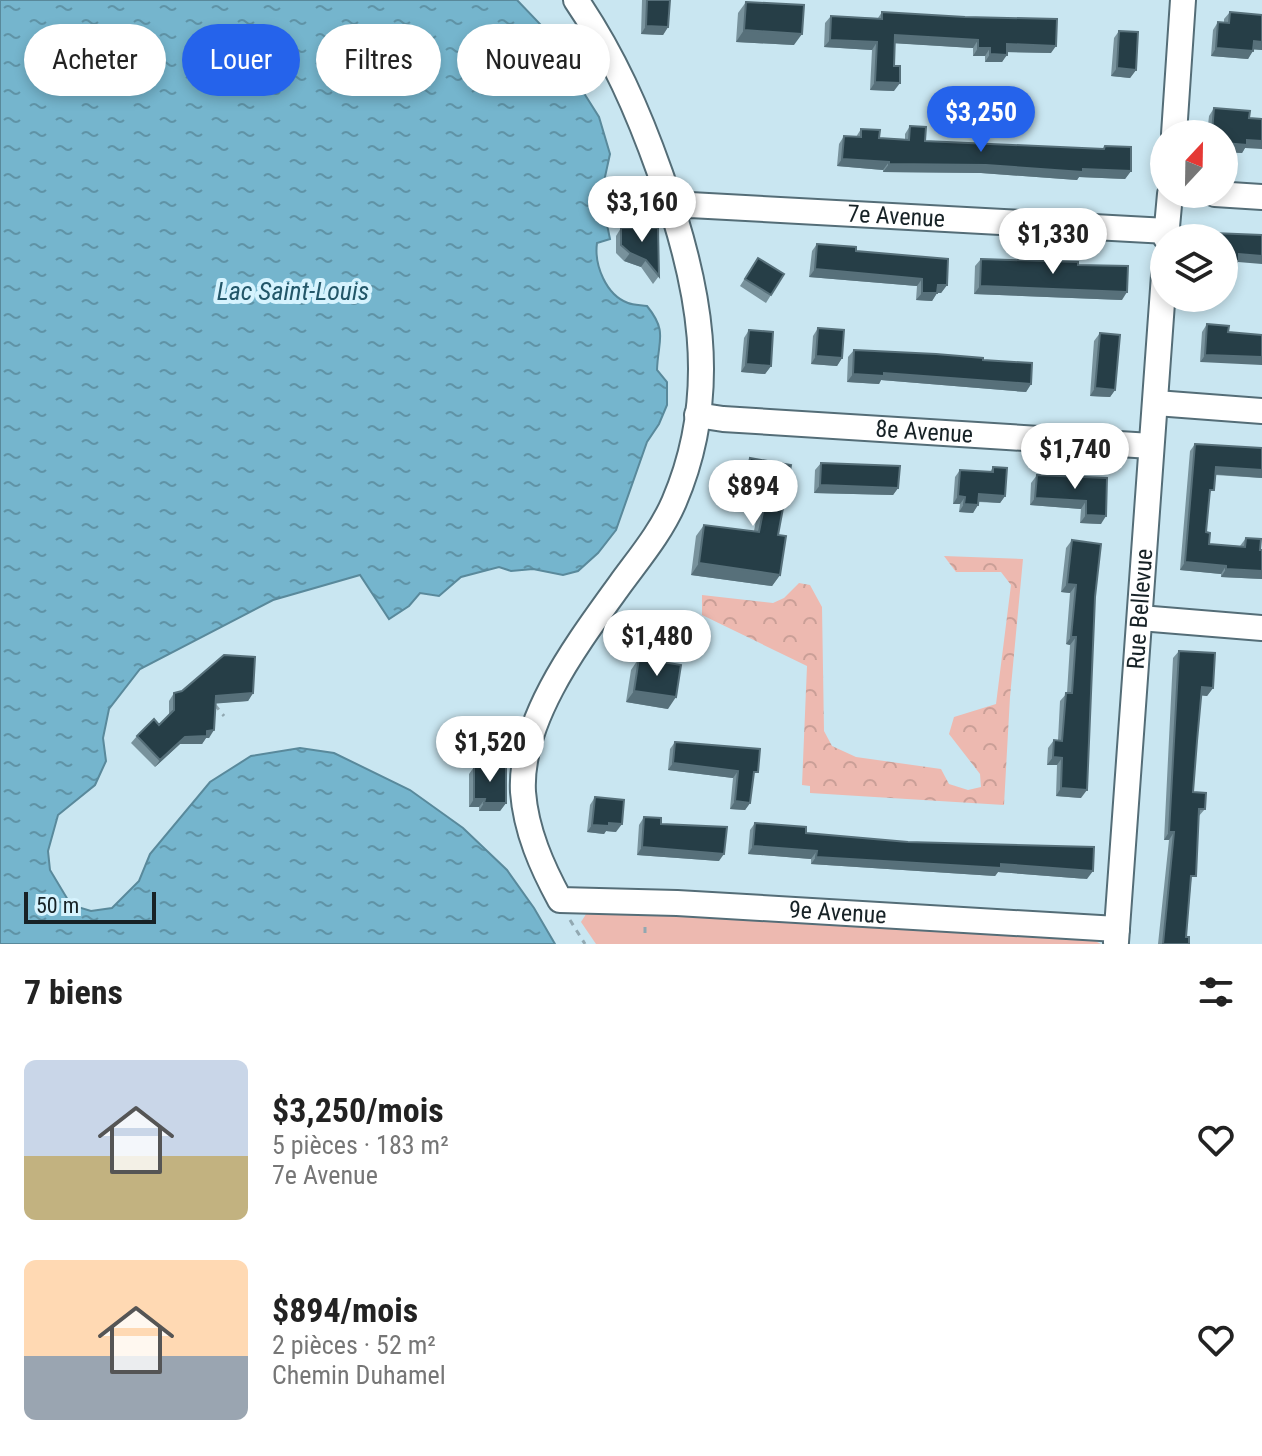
<!DOCTYPE html>
<html lang="fr">
<meta charset="utf-8">
<style>
body{margin:0;font-family:"Roboto Condensed",sans-serif;background:#f2f2f2;color:#222;height:100vh;display:flex;flex-direction:column;font-size:30px;white-space:nowrap}
*{box-sizing:border-box;margin:0}
p{font-size:26px;color:#767676}
.icon{flex:none;width:44px;height:44px;fill:none;stroke:currentColor;stroke-width:2;stroke-linecap:round;stroke-linejoin:round}
.map{position:relative;height:944px;overflow:hidden}
.sheet{display:flex;flex-direction:column;background:#fff;flex:1}
.sheet>*{flex:none}
.banner{position:absolute;left:24px;top:24px;width:800px;height:72px;display:flex;gap:16px}
.needle{width:52px;rotate:22deg}
.fabs{position:absolute;left:1150px;top:120px;display:grid;gap:16px}
.fabs a{display:grid;place-items:center;width:88px;height:88px;border-radius:50%;background:#fff;box-shadow:0 4px 12px #0003;font-size:40px}
.scale{position:absolute;left:24px;bottom:20px;width:132px;box-sizing:border-box;padding-left:8px;border:4px solid #172226;border-top:0;font-size:22px;line-height:28px;white-space:nowrap;color:#172226;-webkit-text-stroke:6px #d6f3fe;paint-order:stroke}
.price{position:absolute;translate:-50% -68px;padding:0 18px;border-radius:28px;background:#fff;color:#222;font-size:26px;line-height:52px;filter:drop-shadow(0 2px 4px #0008)}
.price::after{content:'';position:absolute;left:50%;top:48px;width:24px;height:18px;margin-left:-12px;background:inherit;clip-path:polygon(0 0,100% 0,50% 100%)}
.price.current{background:#2563eb;color:#fff}
ul{padding:0;list-style:none}
li{display:flex;align-items:center;gap:24px;height:200px;padding:0 24px}
li span{display:grid;place-items:center;flex:none;width:224px;height:160px;border-radius:12px;color:#555}
li>.icon{margin-inline-start:auto}
span .icon{width:96px;height:96px;fill:#fffc;stroke-width:1}
li b{font-size:34px}
h2{display:flex;justify-content:space-between;align-items:center;height:96px;padding:0 24px;font-size:34px}
.pill{padding:0 28px;border-radius:36px;background:#fff;box-shadow:0 4px 12px #0003;font-size:28px;line-height:72px}
.pill.current{background:#2563eb;color:#fff}
.map>svg:first-child{display:block}
</style>
<div class="map">
<svg width="1262" height="944" viewBox="0 0 1262 944">
<defs>
<pattern id="forest-crowns" width="20" height="18" patternUnits="userSpaceOnUse" patternTransform="scale(2)"><rect width="20" height="18" fill="#edb9b0"/><path d="M2 6a3 3 0 1 1 6 0M12 15a3 3 0 1 1 6 0" fill="none" stroke="#ca9f97"/></pattern>
<pattern id="water-ripples" width="26" height="14" patternUnits="userSpaceOnUse" patternTransform="scale(2)"><rect width="26" height="14" fill="#75b5cd"/><path d="M2 4q2-2 4 0t4 0M15 11q2-2 4 0t4 0" fill="none" stroke="#5f93a6"/></pattern>
</defs>
<rect width="100%" height="100%" fill="#c9e6f1"/>
<!-- forest -->
<path fill="url(#forest-crowns)" d="M944,556L1023,559L1010,697L1004,805L810,793V786L802,785L807,666L702,615V595L773,603L784,598L799,583L810,585L822,607L824,731L832,746L856,757L941,769L949,784L968,790L981,787L980,774L949,734L954,717L996,704L1011,585L1001,572H956Z"/>
<!-- park -->
<path fill="#edb9b0" d="M599,909L1089,938L1101,944H596L581,922L588,911Z"/>
<!-- water -->
<path fill="url(#water-ripples)" stroke="#59899b" stroke-width="2" d="M0,0H517L541,25L599,117L610,154L601,195L610,239L597,243C594,265 606,295 628,303C633,305 641,305 647,306C668,332 658,340 657,370L667,382V405L659,424L647,442L616,530L598,553L578,571L563,575L533,569L511,571L499,567L461,577L439,596L420,593L409,606L389,619L360,575L273,600L140,669L109,709L103,738L106,761L95,785L58,815L48,851L50,870L71,905L91,911L112,908L139,881L150,854L210,782L251,756L300,748L334,753L410,790L463,828L507,870L534,908L555,944H0Z"/>
<g fill="none" stroke-linecap="round" stroke-linejoin="round">
<defs>
<g id="minor">
<path id="s1" d="M576,0C613,54 638,111 660,173C699,281 722,391 674,502C661,532 640,557 621,583C580,640 519,719 523,792C526,831 542,867 560,900L677,903L1117,929"/>
<path d="M1174,134L1183,0"/>
<path d="M1215,194L1262,197"/>
<path id="s2" d="M673,209L690,205L1167,231"/>
<path d="M1166,238L1170,194"/>
<path d="M1156,403L1262,411"/>
<path id="s3" d="M697,415L723,419L1151,446"/>
<path d="M1140,618L1262,628"/>
<path id="s4" d="M1116,942L1164,275"/>
</g>
</defs>
<!-- minor casing -->
<use href="#minor" stroke="#546d77" stroke-width="28"/>
<!-- path -->
<path stroke="#91a8b1" stroke-width="3" stroke-dasharray="6 6" stroke-linecap="butt" d="M215,705L224,716
M570,920L585,944
M645,933V921"/>
<!-- minor -->
<use href="#minor" stroke="#fff" stroke-width="24"/>
</g>
<!-- wall -->
<path fill="#78929c" d="M642,0H670L668,27L663,35L641,34Z
M746,2L794,45L736,42L738,13Z
M882,12L1051,53L1007,52L1002,62H985V56H973V48L895,43L894,66V91L870,90L872,50L824,47L825,23L831,16L878,18Z
M1230,12L1262,15V50L1253,49L1248,59L1211,56L1213,30L1218,22L1224,23V19Z
M1119,31L1136,70L1130,78L1111,76L1114,38Z
M1214,108L1245,148L1242,153L1224,152V134H1207L1209,116Z
M910,126L925,141L1103,149L1105,146L1131,171L1125,179L1079,177L1077,180L981,173L883,172V170L837,166L839,144L844,136L856,137L861,129L879,138L905,139V134Z
M621,228L659,276L653,284L641,267L624,261L616,253V236Z
M817,244L856,251L947,285L941,293H937L932,301L916,300L917,286L809,277L812,251Z
M758,258L784,274L766,303L740,286Z
M981,259L1078,265L1122,300L974,294L975,266Z
M1207,324L1229,326L1200,362L1202,332Z
M818,328L842,358L837,366L811,364L813,336Z
M749,330L771,366L765,374L741,372L744,338Z
M1100,333L1115,390L1110,397L1090,396L1094,341Z
M854,350L983,360L1031,384L1026,392L881,380L879,384L847,382L848,357Z
M1195,444L1262,478L1215,475L1209,497L1206,532L1209,544L1240,546L1246,538L1262,550V579L1221,577V574L1180,570L1190,451Z
M750,458L791,465L778,535L780,575L772,586L691,575L696,536L704,525L754,531L760,499L738,495L742,469Z
M821,463L898,488L893,495L814,493L815,470Z
M993,467L1005,496L1000,503L979,502L973,513L959,512L960,504H953L955,477L960,470L990,472Z
M1037,475L1107,478L1101,524L1080,523L1081,509L1030,505L1031,483Z
M1072,540L1095,597L1081,798L1056,796L1057,765H1047L1048,748L1054,740H1058L1060,701L1067,693L1070,645L1066,644L1070,593L1061,592L1066,548Z
M1179,651L1213,688L1207,696L1201,695L1193,792L1205,809L1198,817L1191,883L1186,937L1189,944H1158L1169,840H1164L1173,658Z
M639,658L668,709L626,702L631,670Z
M174,693H253L248,701L216,703L209,738H206L202,744H180L155,767L131,743L137,736L159,725L169,715V701Z
M675,742L753,779L750,803L745,810L730,809L733,778L668,770L670,749Z
M474,767L506,803L500,811H479V807H469V774Z
M595,797L616,832L606,831L604,834L587,832L590,805Z
M644,817L661,824L719,861L637,855L639,825Z
M755,823L806,833L1087,879L998,872L995,876L811,864V859L748,854L750,830Z"/>
<!-- shaded-wall -->
<path fill="#57707a" d="M646,26L668,27L663,35L641,34Z
M744,30L802,34L794,45L736,42Z
M895,35L978,40L973,48L890,43Z
M830,40L877,42L872,50L824,47Z
M1254,41L1262,42V50L1248,49Z
M1007,44L1056,46L1051,53L1002,52Z
M978,48H990L985,56H973Z
M1216,48L1253,51L1248,59L1211,56Z
M990,54L1007,55L1002,62H985Z
M1117,68L1136,70L1130,78L1111,76Z
M875,82L900,83L894,91L870,90Z
M1247,140L1262,141V149L1245,148L1242,153L1224,152V143Z
M842,159L889,162L883,170L837,166Z
M889,164L986,165L1131,171L1125,179L1079,177L1077,180L981,173L883,172Z
M630,253L646,260L641,267L624,261Z
M1239,254L1262,256V264L1238,262L1234,268H1224V260Z
M815,269L922,279L917,286L809,277Z
M938,285H947L941,293H932Z
M980,286L1127,292L1122,300L974,294Z
M922,293H937L932,301L916,300Z
M1205,355L1262,357V365L1200,362Z
M816,356L842,358L837,366L811,364Z
M746,364L771,366L765,374L741,372Z
M884,373L1031,384L1026,392L881,380L879,384L847,382L853,374Z
M1095,388L1115,390L1110,397L1090,396Z
M1216,467L1262,470V478L1211,474Z
M746,483L768,487L760,499L738,495Z
M820,485L898,488L893,495L814,493Z
M979,494L1005,496L1000,503L974,501Z
M958,496L965,497L960,504H953Z
M1035,498L1086,501L1081,509L1030,505Z
M964,504L978,505L973,513L959,512Z
M1086,515L1106,516L1101,524L1080,523Z
M1185,562L1226,566L1221,574L1180,570Z
M699,563L780,575L772,586L691,575Z
M1226,569L1262,571V579L1221,577Z
M1067,584L1076,585L1070,593L1061,592Z
M1071,637H1076L1070,645L1066,644Z
M1202,687L1213,688L1207,696L1197,695Z
M634,691L676,697L668,709L626,702Z
M253,693L248,701L211,704L216,696Z
M214,730L209,738H206L202,744H180L155,767L160,760L185,737Z
M1053,757L1062,758L1057,765H1047Z
M673,763L738,771L733,778L668,770Z
M1061,788L1087,790L1081,798L1056,796Z
M474,799H485L479,807H469Z
M735,801L750,803L745,810L730,809Z
M484,803H506L500,811H479Z
M609,823L622,824L616,832L606,831L604,834L587,832L592,825Z
M1169,832H1174L1169,840H1164Z
M753,846L817,851L811,859L748,854Z
M642,847L724,854L719,861L637,855Z
M816,857L1001,864L1093,871L1087,879L998,872L995,876L811,864Z"/>
<!-- building -->
<path fill="#263e47" stroke="#57707a" stroke-width="2" d="M647,0H670L668,27L646,26Z
M746,2L804,5L802,34L744,30Z
M882,12L965,17L1057,19L1056,46L1007,44V55L990,54V48H978V40L895,35L894,66H900V83L875,82L877,42L830,40L831,16L882,19Z
M1230,12L1262,15V42L1254,41L1253,51L1216,48L1218,22L1229,23Z
M1119,31L1138,32L1136,70L1117,68Z
M1214,108L1250,111L1249,118L1262,119V141L1247,140V145L1224,143L1223,132L1212,131Z
M910,126L926,127L925,141L1104,149L1105,146L1131,147V171L1083,169V172L986,165L889,164V162L842,159L844,136L861,137V129L880,130L879,138L909,140Z
M621,228H658L659,276L646,260L630,253L621,245Z
M1213,233L1262,235V256L1239,254V261L1224,260V238H1212Z
M817,244L856,247V251L948,259L947,285H938L937,293H922V279L815,269Z
M758,258L784,274L771,295L745,279Z
M981,259L1078,262V265L1128,266L1127,292L980,286Z
M1207,324L1229,326L1228,332L1262,335V357L1205,355Z
M818,328L844,330L842,358L816,356Z
M749,330L773,332L771,366L746,364Z
M1100,333L1120,335L1115,390L1095,388Z
M854,350L936,354L983,358V360L1032,363L1031,384L884,373V376L853,374Z
M1195,444L1262,448V470L1216,467L1214,490H1210L1206,532L1210,533L1209,544L1245,547L1246,538L1261,539L1260,550H1262V571L1226,569V566L1185,562Z
M750,458L791,465L778,535L786,536L780,575L699,563L704,525L759,532L768,487L746,483Z
M821,463L900,466L898,488L820,485Z
M993,467L1007,468L1005,496L979,494L978,505L964,504L965,497L958,496L960,470L993,472Z
M1037,475L1107,478L1106,516L1086,515V501L1035,498Z
M1072,540L1101,544L1095,597L1087,790L1061,788L1062,758L1053,757L1054,740L1062,741L1066,693H1072L1076,637H1071L1076,585L1067,584Z
M1179,651L1215,653L1213,688L1202,687L1197,741L1193,792L1206,793L1205,809H1199L1196,876H1191L1186,937H1189V944H1163L1174,832H1169Z
M224,655L255,657L253,693L216,696L214,730L207,731V736L185,737L160,760L137,736L154,719L159,725L174,710V693L182,691Z
M639,658L681,665L676,697L634,691Z
M675,742L760,749L758,772H754L750,803L735,801L738,771L673,763Z
M474,767H506V803H484L485,799H474Z
M595,797L624,800L622,824L609,823V826L592,825Z
M644,817L661,818V824L727,827L724,854L642,847Z
M755,823L806,827V833L908,842L1094,847L1093,871L1001,864V868L816,857L817,851L753,846Z"/>
<g text-anchor="middle" dominant-baseline="central" stroke-width="8" stroke-linejoin="round" paint-order="stroke">
<!-- street labels -->
<g font-size="24" fill="#172226" stroke="#d6f3fe">
<text stroke="none"><textPath href="#s2" startOffset="224">7e Avenue</textPath></text>
<text stroke="none"><textPath href="#s3" startOffset="228">8e Avenue</textPath></text>
<text stroke="none"><textPath href="#s4" startOffset="334">Rue Bellevue</textPath></text>
<text stroke="none"><textPath href="#s1" startOffset="1256">9e Avenue</textPath></text>
</g>
<!-- water labels -->
<g font-size="26" font-style="italic" fill="#235769" stroke="#d6f3fe">
<text x="293" y="291">Lac Saint-Louis</text>
</g>
</g>
</svg>
<div class="fabs">
<a><svg class="needle" viewBox="-14 -14 28 28"><path d="M0-13l5 13h-10z" fill="#e53935"/><path d="M0 13l5-13h-10z" fill="#767676"/></svg></a>
<a><svg class="icon" aria-label="layers" viewBox="0 0 24 24"><path d="M12 4l9 5-9 5-9-5zM3 14l9 5 9-5"/></svg></a>
</div>
<div class="scale">50 m</div>
<b class="price current" style="left:981px;top:154px">$3,250</b>
<b class="price" style="left:642px;top:244px">$3,160</b>
<b class="price" style="left:1053px;top:276px">$1,330</b>
<b class="price" style="left:1075px;top:491px">$1,740</b>
<b class="price" style="left:753px;top:528px">$894</b>
<b class="price" style="left:657px;top:678px">$1,480</b>
<b class="price" style="left:490px;top:784px">$1,520</b>
<div class="banner">
<a class="pill">Acheter</a>
<a class="pill current">Louer</a>
<a class="pill">Filtres</a>
<a class="pill">Nouveau</a>
</div>
</div>
<section class="sheet">
<h2>7 biens<svg class="icon" aria-label="filters" viewBox="0 0 24 24"><path d="M4 7h16M4 17h16"/><circle cx="9" cy="7" r="2"/><circle cx="15" cy="17" r="2"/></svg></h2>
<ul>
<li><span style="background:linear-gradient(#c9d6e8 60%,#c2b280 0)"><svg class="icon" aria-label="home" viewBox="0 0 24 24"><path d="M3 11l9-7 9 7M6 9v11h12V9"/></svg></span><div><b>$3,250/mois</b><p>5 pièces · 183 m²</p><p>7e Avenue</p></div><svg class="icon" aria-label="heart" viewBox="0 0 24 24"><path d="M12 20l-8-8c-3-5 5-10 8-4 3-6 11-1 8 4z"/></svg></li>
<li><span style="background:linear-gradient(#ffd9b3 60%,#9aa5b1 0)"><svg class="icon" aria-label="home" viewBox="0 0 24 24"><path d="M3 11l9-7 9 7M6 9v11h12V9"/></svg></span><div><b>$894/mois</b><p>2 pièces · 52 m²</p><p>Chemin Duhamel</p></div><svg class="icon" aria-label="heart" viewBox="0 0 24 24"><path d="M12 20l-8-8c-3-5 5-10 8-4 3-6 11-1 8 4z"/></svg></li>
</ul>
</section>
